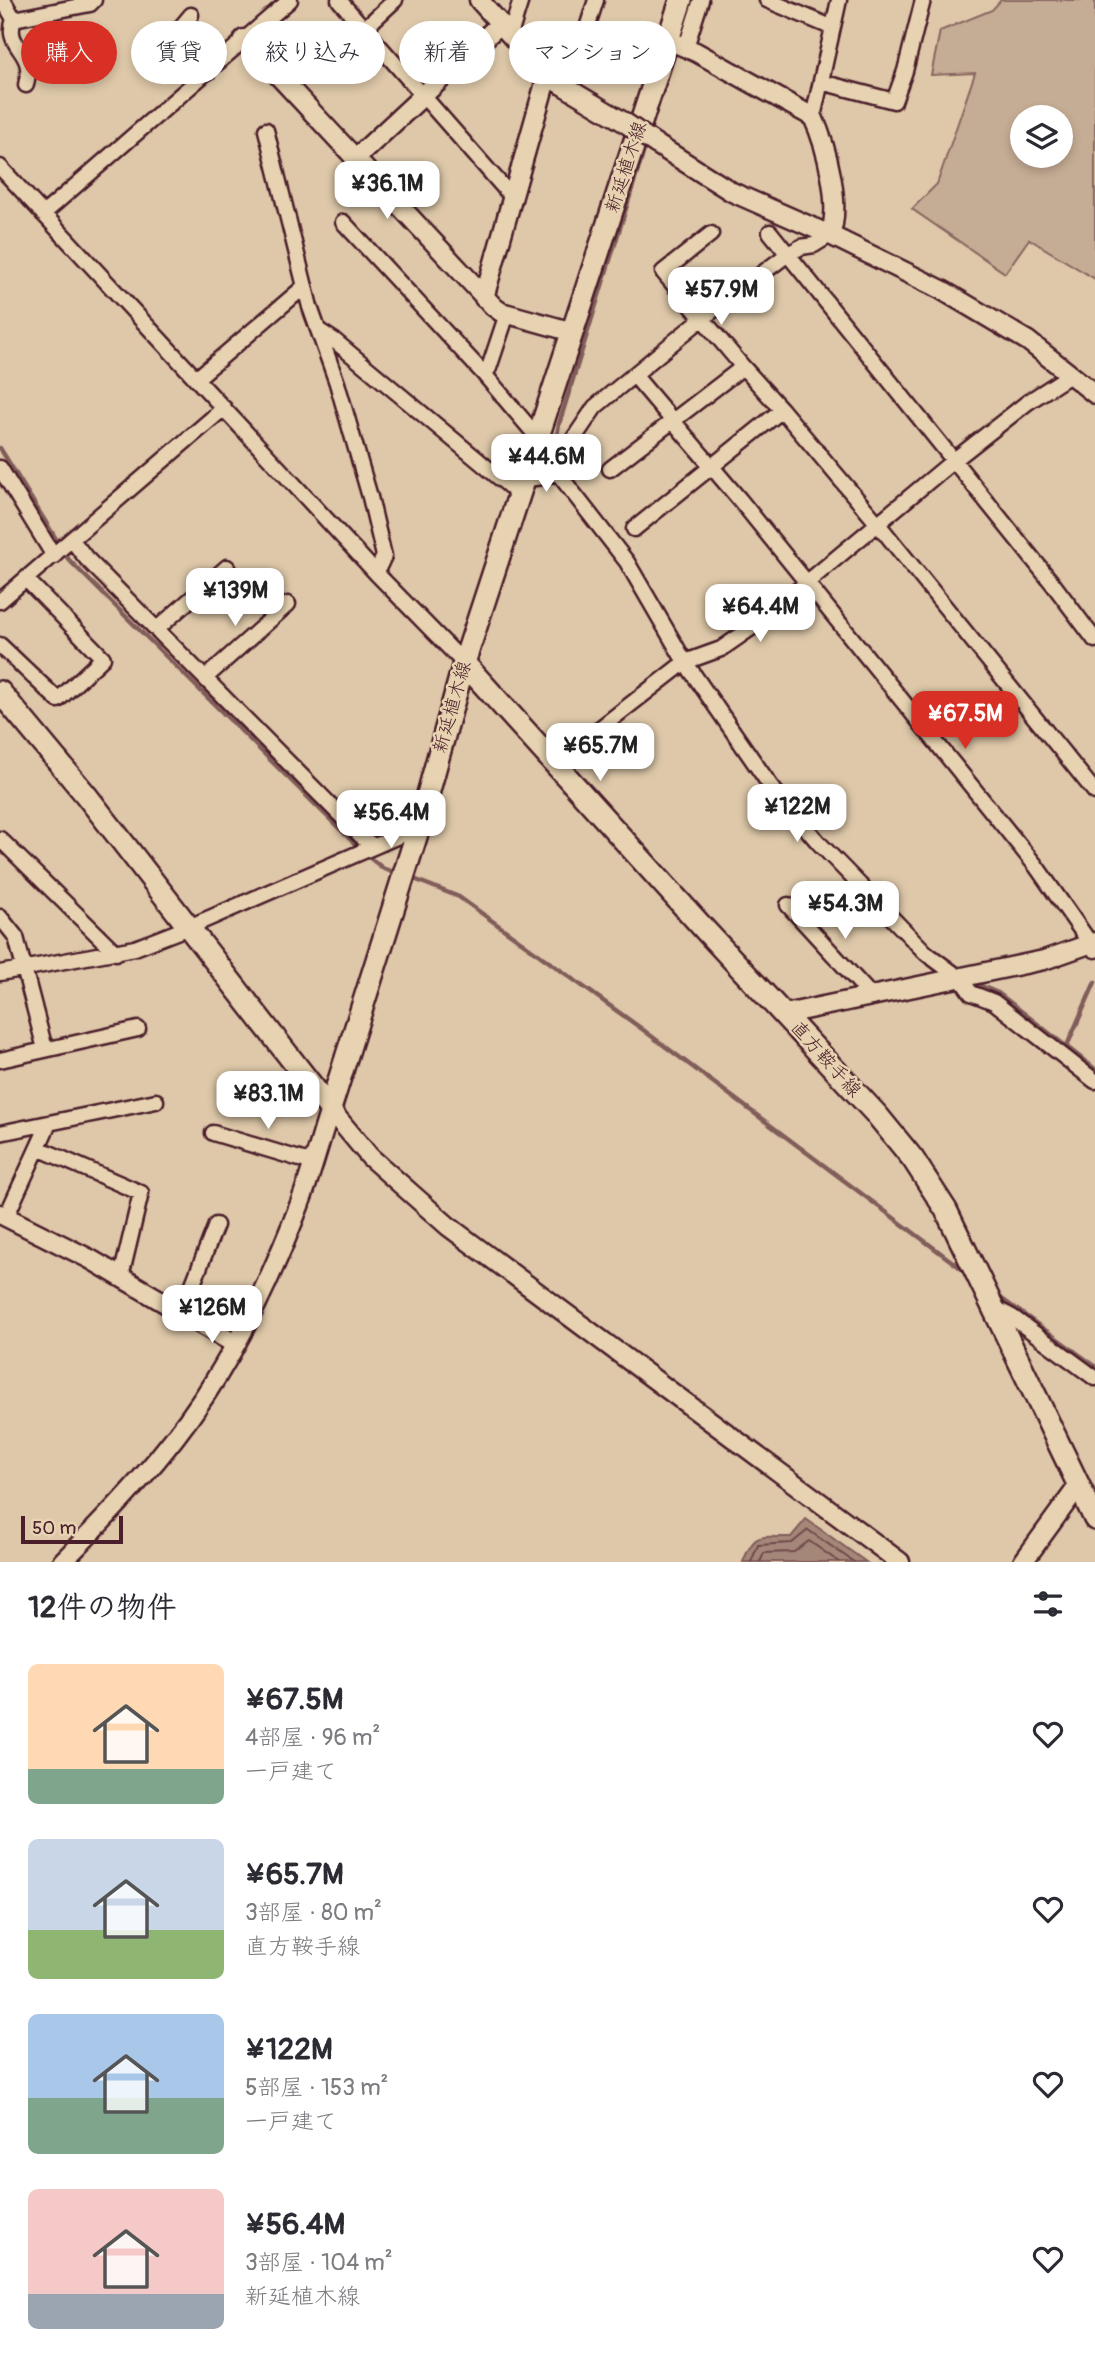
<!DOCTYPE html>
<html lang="ja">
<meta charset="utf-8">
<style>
body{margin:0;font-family:Pangolin,"Klee One",sans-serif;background:#f2f2f3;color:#2b2b33;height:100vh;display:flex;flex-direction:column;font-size:26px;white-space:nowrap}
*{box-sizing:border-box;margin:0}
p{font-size:23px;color:#7c7c81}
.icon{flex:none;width:38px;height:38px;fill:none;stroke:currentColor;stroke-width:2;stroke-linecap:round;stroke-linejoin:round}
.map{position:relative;height:1562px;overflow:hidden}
.panel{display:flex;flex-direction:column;background:#fff;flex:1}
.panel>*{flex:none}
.banner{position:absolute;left:21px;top:21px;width:700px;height:63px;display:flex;gap:14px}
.tools{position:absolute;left:1010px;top:105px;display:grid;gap:14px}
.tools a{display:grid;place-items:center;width:63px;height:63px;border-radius:50%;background:#fff;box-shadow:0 4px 10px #0003;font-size:35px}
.scale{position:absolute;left:21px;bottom:18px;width:102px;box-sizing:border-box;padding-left:7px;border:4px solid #4a1f2b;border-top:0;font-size:19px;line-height:24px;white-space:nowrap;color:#4a1f2b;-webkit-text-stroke:5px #e7d3b1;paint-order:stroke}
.price{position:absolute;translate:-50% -60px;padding:0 16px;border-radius:14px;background:#fff;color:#222;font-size:23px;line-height:46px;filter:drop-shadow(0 2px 4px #0008)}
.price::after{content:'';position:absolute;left:50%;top:42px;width:21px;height:16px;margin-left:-10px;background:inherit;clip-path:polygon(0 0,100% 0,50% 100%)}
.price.on{background:#d93025;color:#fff}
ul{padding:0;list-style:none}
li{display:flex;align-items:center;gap:21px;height:175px;padding:0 28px}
li span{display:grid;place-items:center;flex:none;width:196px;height:140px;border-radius:10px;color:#555}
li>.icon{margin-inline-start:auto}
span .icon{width:84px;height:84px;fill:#fffc;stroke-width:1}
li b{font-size:30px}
h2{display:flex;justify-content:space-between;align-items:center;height:84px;padding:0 28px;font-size:30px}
.chip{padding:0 24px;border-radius:32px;background:#fff;box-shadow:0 4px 10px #0003;font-size:24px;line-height:63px}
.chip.on{background:#d93025;color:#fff}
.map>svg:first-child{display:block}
</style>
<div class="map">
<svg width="1095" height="1562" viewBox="0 0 1095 1562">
<rect width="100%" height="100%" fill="#dec8a9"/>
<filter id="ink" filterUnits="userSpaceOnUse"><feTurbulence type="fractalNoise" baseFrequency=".0143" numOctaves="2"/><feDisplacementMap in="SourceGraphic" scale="14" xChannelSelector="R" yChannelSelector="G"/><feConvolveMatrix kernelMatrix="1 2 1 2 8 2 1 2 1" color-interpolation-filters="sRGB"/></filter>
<g filter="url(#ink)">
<!-- green -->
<path fill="#c5ac94" stroke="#886660" stroke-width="2" fill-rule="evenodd" d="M1001,0H1095V279L1029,239L1005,273L912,209L937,184L975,73L931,75L940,31L992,10ZM1022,117H1060V156H1022Z"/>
<!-- water -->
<path fill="#a58779" stroke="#815d5a" stroke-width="2" d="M806,1519L866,1562H743C755,1530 760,1538 791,1537Z"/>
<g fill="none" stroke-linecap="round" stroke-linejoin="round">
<!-- shore -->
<path stroke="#6e494a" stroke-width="2" d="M751,1562L758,1545L792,1543L808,1530L854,1562
M760,1562L764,1553L794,1552L809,1541L839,1562"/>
<!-- stream -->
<path stroke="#815d5a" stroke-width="4.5" d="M649,133L659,101
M0,448L69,560L360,849
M558,452L555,448L559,424L646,144
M366,855L384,869L397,873
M409,877L459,897L642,1029L966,1272
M979,985L998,993L1095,1069
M1066,1048L1095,982
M995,1294L1095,1366"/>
<defs>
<path id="minor" d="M3,0L14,19L90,4L94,0
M339,0L512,197
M767,0L831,27
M191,15L166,45L208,72
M14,19C5,43 26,49 28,67C29,73 27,80 26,85
M364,29L395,0
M510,35L521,0
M686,47L701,0
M821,82L894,101L905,71L923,0
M568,87L596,0
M813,117L839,0
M266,130L310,307L337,383L370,497L384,556L376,573
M0,167L376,573L464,663
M43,214L290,0
M343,222L484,374L539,439
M770,232L1053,584L1095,640
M711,234L663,272L743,367L782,410L878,524L1095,792
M318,330L335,341L520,495
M484,374L489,368L507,314
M634,375L740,500L1036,866L1095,950
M196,379L305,286
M0,468L54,556
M610,469L743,367
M557,472L627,562L685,662L772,788L818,842L926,953L961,979L971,993L994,1002L1095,1081
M526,479L544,477L557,472L564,453L595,407L699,321L788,254L801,247L814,245L830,235
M634,529L782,410
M72,540L86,558L365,840L374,846
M0,601L224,408
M157,629L227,567
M0,645L58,700L103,658L26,579
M205,678L288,604
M554,764L685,662L721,649L757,624L953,461L1028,402L1070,375
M0,839L116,953
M788,905L865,989L868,998
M0,917L16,937L45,1049
M0,973L135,948L189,927L419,827
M0,1060L138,1029
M0,1133L156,1101
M213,1133L313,1163
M38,1148L141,1193L121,1277
M6,1217L49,1123
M993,1307L1012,1317L1095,1378
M182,1312L216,1225"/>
<path id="tertiary" d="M479,0L547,76L624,122
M244,39L494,307L501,312L573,332
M668,40L696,52L813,117C826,145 842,205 830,235
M656,144L732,192L830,235L942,290L1028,341L1095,394
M356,158L500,24
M484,298L547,76
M785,1014L1044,960L1095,942
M330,1109L370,1157L448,1226L900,1562
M0,1214L90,1259L235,1344
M62,1562C113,1511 164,1457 204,1397C243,1338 274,1271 299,1206C311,1175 320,1141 330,1109
M1023,1562L1079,1485"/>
<path id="secondary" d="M464,663L706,931L877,1115L913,1159L946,1210L1095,1519
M0,692L86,795L330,1109
M330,1109L419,827L464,663L681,0"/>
</defs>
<!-- minor casing -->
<use href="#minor" stroke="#4a1f2b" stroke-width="19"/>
<!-- tertiary casing -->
<use href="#tertiary" stroke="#4a1f2b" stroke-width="23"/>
<!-- secondary casing -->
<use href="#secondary" stroke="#4a1f2b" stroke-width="26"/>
<!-- minor -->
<use href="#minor" stroke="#e7d3b1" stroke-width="14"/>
<!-- tertiary -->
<use href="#tertiary" stroke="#e7d3b1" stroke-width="18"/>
<!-- secondary -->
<use href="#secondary" stroke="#e7d3b1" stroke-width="21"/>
<defs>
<path id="tertiary-bridge" d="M624,122L656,144"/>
</defs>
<!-- tertiary-bridge casing -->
<use href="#tertiary-bridge" stroke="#4a1f2b" stroke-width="23" stroke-linecap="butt"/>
<!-- tertiary-bridge -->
<use href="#tertiary-bridge" stroke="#e7d3b1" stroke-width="18"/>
</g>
</g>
<g text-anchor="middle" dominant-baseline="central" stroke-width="5" stroke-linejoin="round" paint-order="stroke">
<!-- street labels -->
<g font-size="19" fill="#4a1f2b" stroke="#e7d3b1">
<text transform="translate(626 167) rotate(-72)">新延植木線</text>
<text transform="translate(452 707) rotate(-74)">新延植木線</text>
<text transform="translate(826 1059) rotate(48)">直方鞍手線</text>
</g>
</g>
</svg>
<div class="tools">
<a><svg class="icon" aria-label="layers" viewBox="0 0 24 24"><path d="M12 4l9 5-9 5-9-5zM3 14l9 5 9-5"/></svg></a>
</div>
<div class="scale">50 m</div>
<b class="price" style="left:387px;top:221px">¥36.1M</b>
<b class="price" style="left:721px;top:327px">¥57.9M</b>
<b class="price" style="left:546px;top:494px">¥44.6M</b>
<b class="price" style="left:235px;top:628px">¥139M</b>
<b class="price" style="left:760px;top:644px">¥64.4M</b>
<b class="price on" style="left:965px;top:751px">¥67.5M</b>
<b class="price" style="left:600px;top:783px">¥65.7M</b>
<b class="price" style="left:797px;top:844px">¥122M</b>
<b class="price" style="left:391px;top:850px">¥56.4M</b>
<b class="price" style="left:845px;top:941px">¥54.3M</b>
<b class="price" style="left:268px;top:1131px">¥83.1M</b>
<b class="price" style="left:212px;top:1345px">¥126M</b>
<div class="banner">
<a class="chip on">購入</a>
<a class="chip">賃貸</a>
<a class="chip">絞り込み</a>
<a class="chip">新着</a>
<a class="chip">マンション</a>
</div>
</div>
<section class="panel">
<h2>12件の物件<svg class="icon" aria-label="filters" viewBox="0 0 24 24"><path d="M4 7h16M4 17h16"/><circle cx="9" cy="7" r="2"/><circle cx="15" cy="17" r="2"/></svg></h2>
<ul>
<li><span style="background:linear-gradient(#ffd9b3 75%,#7fa58c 0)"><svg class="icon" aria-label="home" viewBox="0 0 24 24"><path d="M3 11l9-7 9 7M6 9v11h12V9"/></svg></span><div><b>¥67.5M</b><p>4部屋 · 96 m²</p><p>一戸建て</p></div><svg class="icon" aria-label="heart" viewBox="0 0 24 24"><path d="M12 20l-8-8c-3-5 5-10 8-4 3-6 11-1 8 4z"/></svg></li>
<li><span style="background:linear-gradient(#c9d6e8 65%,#8fb573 0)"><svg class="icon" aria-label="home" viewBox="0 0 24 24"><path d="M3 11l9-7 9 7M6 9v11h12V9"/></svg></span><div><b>¥65.7M</b><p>3部屋 · 80 m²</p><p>直方鞍手線</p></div><svg class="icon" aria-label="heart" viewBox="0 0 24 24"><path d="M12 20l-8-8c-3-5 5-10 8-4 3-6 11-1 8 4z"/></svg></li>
<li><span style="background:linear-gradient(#a9c7e8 60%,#7fa58c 0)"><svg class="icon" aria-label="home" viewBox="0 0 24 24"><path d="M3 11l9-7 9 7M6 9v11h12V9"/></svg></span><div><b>¥122M</b><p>5部屋 · 153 m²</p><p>一戸建て</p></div><svg class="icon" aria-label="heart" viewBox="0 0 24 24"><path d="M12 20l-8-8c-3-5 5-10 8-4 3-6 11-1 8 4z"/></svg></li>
<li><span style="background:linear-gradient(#f6c9c9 75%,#9aa5b1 0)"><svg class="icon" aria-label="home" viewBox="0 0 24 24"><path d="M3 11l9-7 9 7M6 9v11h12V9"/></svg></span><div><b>¥56.4M</b><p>3部屋 · 104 m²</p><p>新延植木線</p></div><svg class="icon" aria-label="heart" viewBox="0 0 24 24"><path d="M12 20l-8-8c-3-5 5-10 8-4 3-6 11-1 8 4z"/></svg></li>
</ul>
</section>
